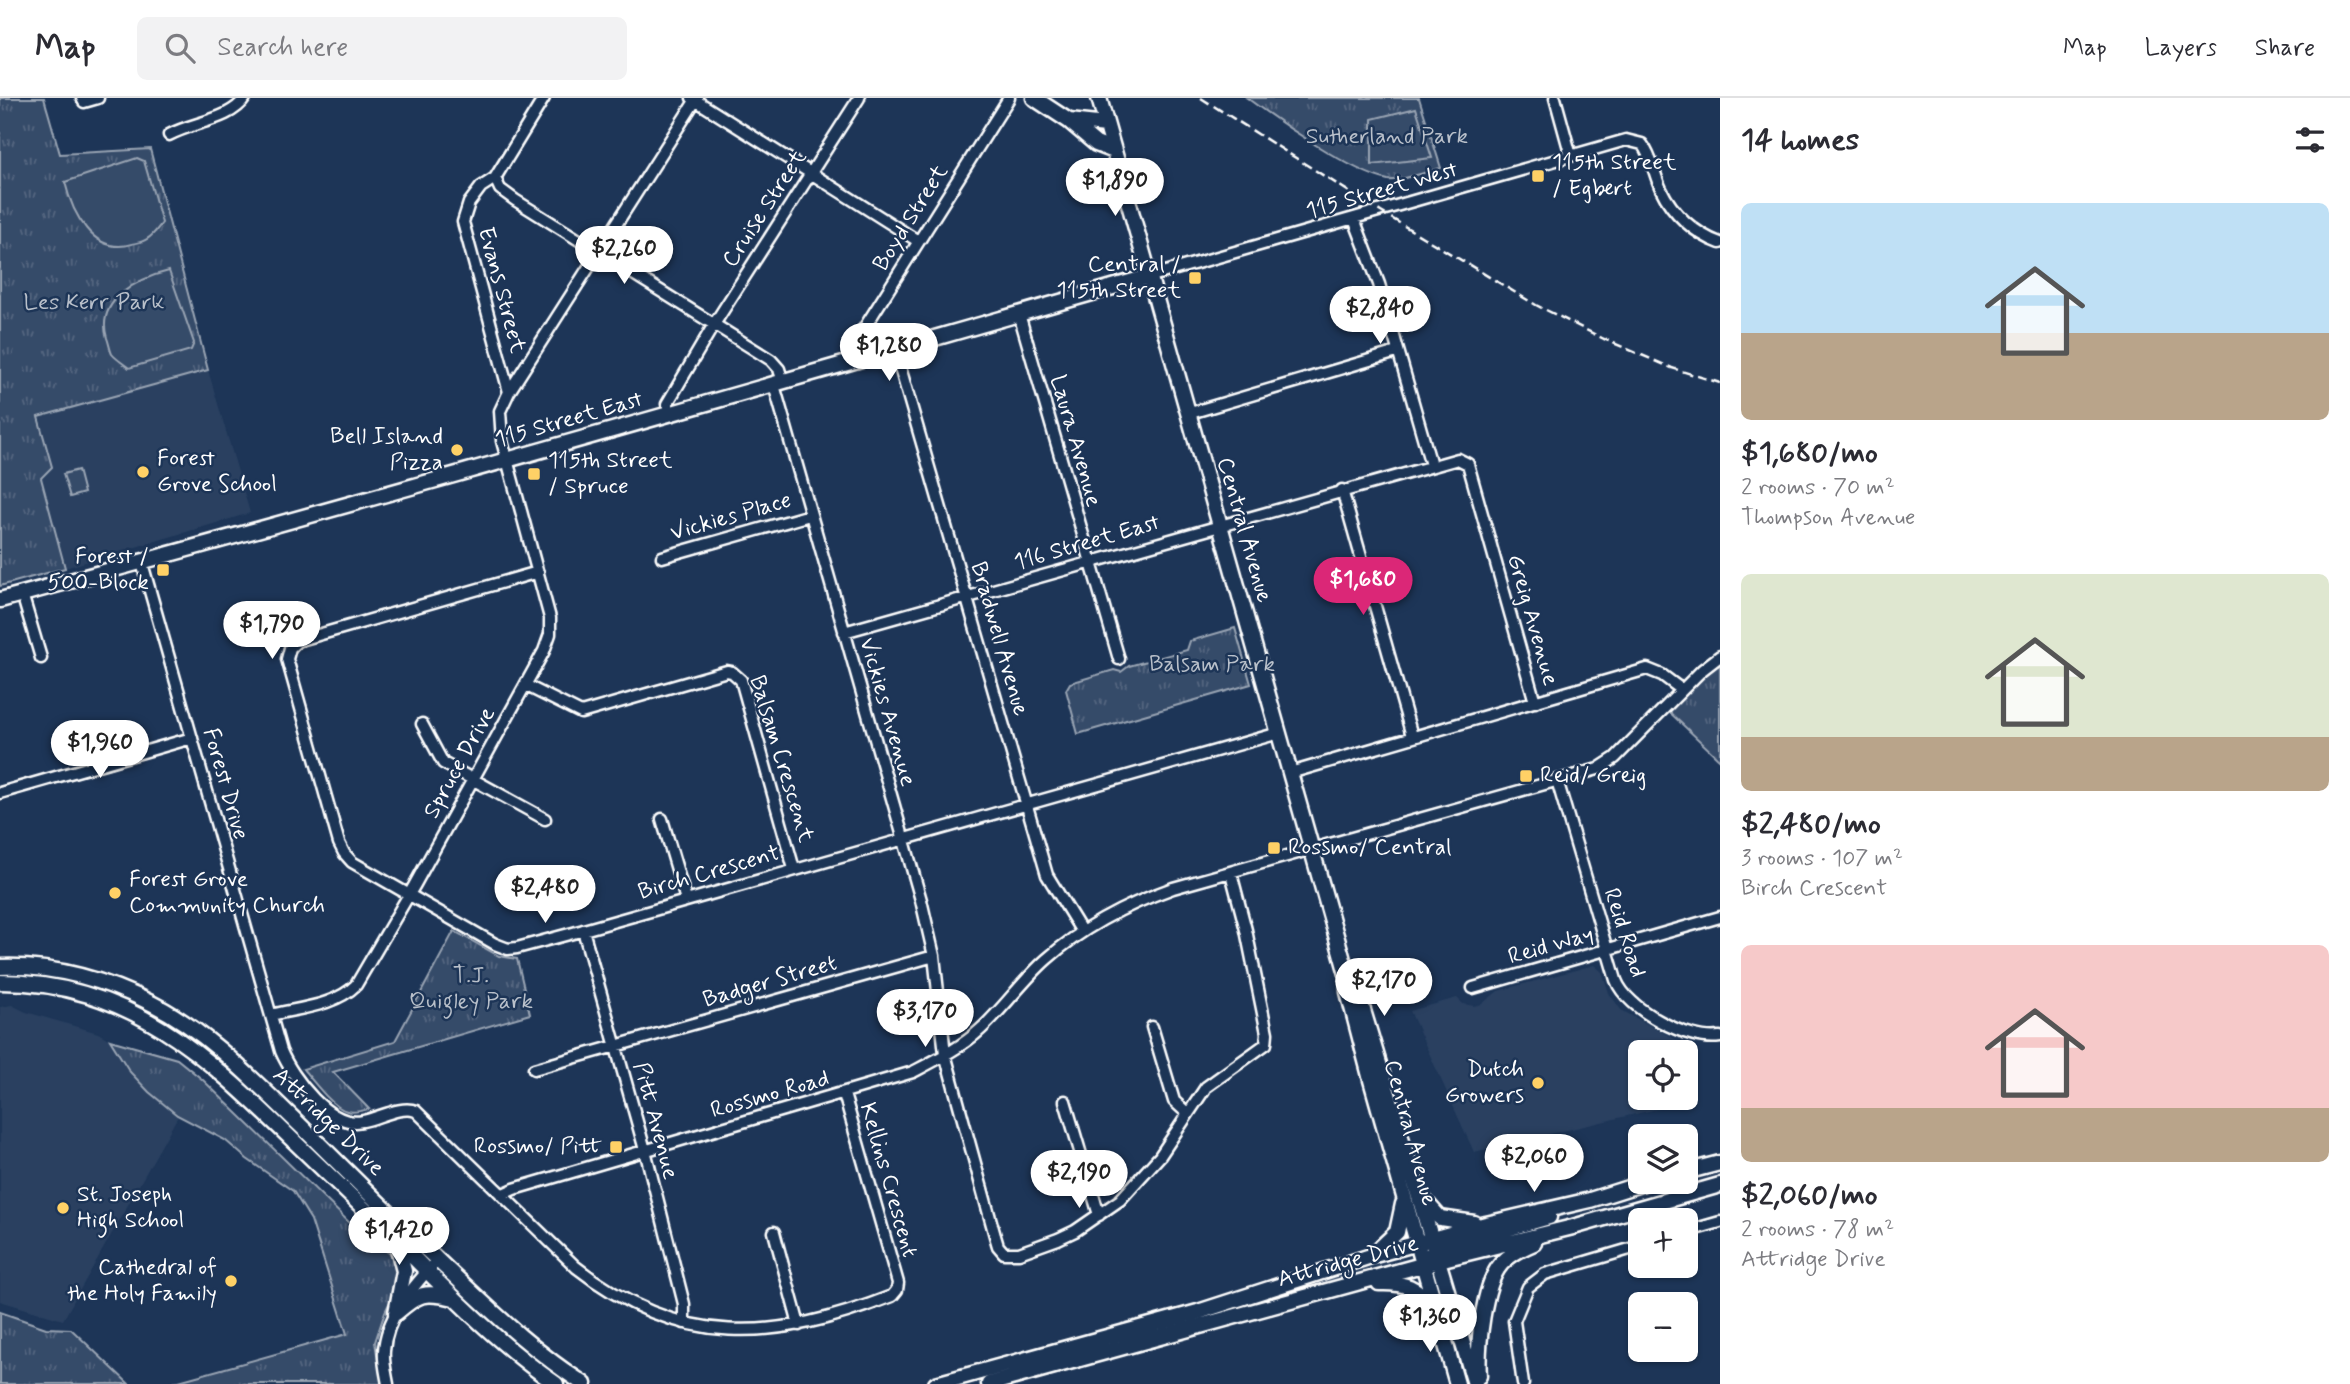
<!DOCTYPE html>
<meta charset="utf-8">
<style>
body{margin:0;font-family:Mynerve,sans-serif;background:#f2f2f3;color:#2b2b33;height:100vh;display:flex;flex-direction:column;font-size:26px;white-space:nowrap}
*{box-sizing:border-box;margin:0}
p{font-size:23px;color:#7c7c81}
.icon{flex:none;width:38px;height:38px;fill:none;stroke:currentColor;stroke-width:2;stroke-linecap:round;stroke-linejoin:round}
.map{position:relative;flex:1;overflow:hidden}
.details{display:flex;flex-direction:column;background:#fff;width:630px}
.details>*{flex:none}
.buttons{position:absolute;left:1628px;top:942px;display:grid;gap:14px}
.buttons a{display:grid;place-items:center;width:70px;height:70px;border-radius:10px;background:#fff;box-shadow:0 2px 5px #0004;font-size:35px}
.price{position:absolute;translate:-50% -60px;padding:0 16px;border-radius:24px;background:#fff;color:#222;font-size:23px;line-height:46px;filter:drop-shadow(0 2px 4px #0008)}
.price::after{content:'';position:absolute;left:50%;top:42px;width:21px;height:16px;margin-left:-10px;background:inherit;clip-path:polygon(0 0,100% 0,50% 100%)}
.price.active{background:#db2777;color:#fff}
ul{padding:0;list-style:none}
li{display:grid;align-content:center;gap:14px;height:371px;padding:0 21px}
li span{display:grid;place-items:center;height:217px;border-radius:10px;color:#555}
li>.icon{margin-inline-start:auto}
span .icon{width:126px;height:126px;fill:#fffc;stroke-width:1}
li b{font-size:30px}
h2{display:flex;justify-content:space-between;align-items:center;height:84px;padding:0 21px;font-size:30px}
header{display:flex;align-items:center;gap:42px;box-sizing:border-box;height:98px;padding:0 35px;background:#fff;border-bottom:2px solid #e1e1e2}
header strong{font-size:33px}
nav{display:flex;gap:38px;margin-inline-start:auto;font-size:24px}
.search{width:490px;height:63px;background:#f2f2f3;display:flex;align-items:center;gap:18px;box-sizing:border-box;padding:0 24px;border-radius:10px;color:#7c7c81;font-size:26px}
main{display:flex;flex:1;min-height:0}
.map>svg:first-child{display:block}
</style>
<header>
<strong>Map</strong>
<div class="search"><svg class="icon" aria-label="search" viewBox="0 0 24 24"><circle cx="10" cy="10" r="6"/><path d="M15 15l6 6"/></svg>Search here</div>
<nav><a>Map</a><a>Layers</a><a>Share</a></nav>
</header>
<main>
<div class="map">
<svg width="1720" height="1286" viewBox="0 0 1720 1286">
<defs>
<pattern id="grass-tufts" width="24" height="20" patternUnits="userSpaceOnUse" patternTransform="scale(1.75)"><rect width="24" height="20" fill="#364b69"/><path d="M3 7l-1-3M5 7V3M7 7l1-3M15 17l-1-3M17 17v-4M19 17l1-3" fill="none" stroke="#546680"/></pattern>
</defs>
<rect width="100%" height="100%" fill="#1d3557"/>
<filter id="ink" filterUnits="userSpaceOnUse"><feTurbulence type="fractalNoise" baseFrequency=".0143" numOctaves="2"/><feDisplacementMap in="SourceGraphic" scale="14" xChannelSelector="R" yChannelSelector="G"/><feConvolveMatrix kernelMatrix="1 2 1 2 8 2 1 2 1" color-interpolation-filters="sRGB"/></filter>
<g filter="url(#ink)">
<!-- built -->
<path fill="#2a4161" d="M208,272L250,415L65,470L41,379L38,319Z
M1594,867L1602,874L1609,895L1621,912L1686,947L1685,954H1640V999H1679L1678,1006L1474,1054L1410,913L1457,900L1463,906L1474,908L1482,906L1498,893Z
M12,907L26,914L98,935L110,942L130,974L149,994L178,1018L63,1222L0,1203V909Z"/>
<!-- grass -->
<path fill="url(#grass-tufts)" stroke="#9aa5b4" stroke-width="2" d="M0,0H44L60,56L150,51L208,272L38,319L52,369L41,380L65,470L0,488Z
M1247,0H1419L1441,70C1429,73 1399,84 1388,82C1351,74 1279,24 1247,0Z
M1235,530L1251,586L1078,636L1066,592L1070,585L1114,572L1121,574L1129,568L1187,552L1190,543Z
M1720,558V662L1665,610Z
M454,833L499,858L517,861L530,916L333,974L369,1011C361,1013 354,1015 347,1013C333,1010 312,982 303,971L395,943Z
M110,942L177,961L203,982L360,1135L396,1160L397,1189L385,1214L375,1244L382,1286H168L347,1236L311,1122L293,1093L247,1061L225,1042L177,1017L149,994L130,974Z
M0,1214L46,1230L71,1231L129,1286H0Z"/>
<!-- garden -->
<path fill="#364b69" stroke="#9aa5b4" stroke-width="2" d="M1416,10L1432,60L1372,67V21Z
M137,60L144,63L162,125C158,130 153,138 147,141C143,144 136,145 132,146C93,158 72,114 65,84Z
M169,173L194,245L191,252L129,270C124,266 116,261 112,256C110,252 109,245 107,240C95,202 139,180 169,173Z
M78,372L84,395L70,399L63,376Z"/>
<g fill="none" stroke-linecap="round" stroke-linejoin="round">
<defs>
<path id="street" d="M82,0L84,4L98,0
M692,0L918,143
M1555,0L1571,58
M169,37C192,24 231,22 245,0
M495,80L500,91L515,102L771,262L779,271L783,284
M1354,121L1379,186L1431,367
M1148,179L1626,42L1642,46C1652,59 1654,76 1661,91C1672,115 1695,136 1720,145
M1019,216L1119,561
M895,252L1047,777L1082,834
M857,263L853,248L1009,0
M774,287L921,802L934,858L945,956L995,1138L998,1148L1004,1155H1019L1058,1141L1075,1133L1120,1102L1160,1058L1206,989L1266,946L1267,935L1246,832L1231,775
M509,294L463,124L469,105L481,89L495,80L544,0
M1187,316L1397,254
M671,317L667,306L713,228L859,0
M1342,392L1412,638
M662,459L810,417
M142,465L281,953C292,979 330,1031 363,1023C379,1020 401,1007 416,1013L576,1169C680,1251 775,1244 892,1198L897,1192L898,1185L844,996
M538,474L297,543L290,550L287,561L339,745L344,755L352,764L495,846L508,851L517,850L573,835L1279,635
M22,496L41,560
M844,534L1458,361L1468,366L1535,604
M525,587L581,615L727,573L732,574L741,582L794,771
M422,626L443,665L545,721
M1290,675L1647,571L1662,577L1682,592
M1557,682L1616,882C1627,912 1689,944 1720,939
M0,695L192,640
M662,721L686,802
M583,832L645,1052L684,1206V1225
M1473,890L1720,819
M271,917C299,910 335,908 356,887L414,788L544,553L550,536V520L502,343L500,313L509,294L697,0
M1152,929L1174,1003L1187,1015
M534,971L934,858
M1065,1003L1099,1117
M503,1096L514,1091L913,974C936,962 962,949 981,931C1005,909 1023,882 1047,861C1083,829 1128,806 1173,790L1598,671L1615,660L1702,572L1720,558
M774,1134L799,1227
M1685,1134L1720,1124
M388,1286C386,1275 383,1263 384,1253C386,1217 415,1187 437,1162
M1523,1286L1514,1223L1528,1189L1545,1176L1640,1148"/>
<path id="secondary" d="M1034,0L1069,23L1096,46L1114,53
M1099,0L1347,876L1348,894L1371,982L1457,1286
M1069,23L1106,27
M0,502C384,399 766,288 1148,179
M0,869C53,867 106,882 153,906C210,935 257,986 303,1030C356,1082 408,1135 462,1185C501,1222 539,1257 584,1286
M0,884C135,884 212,964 302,1051C334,1082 367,1113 398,1144C448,1194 498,1246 556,1286
M1359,899L1475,1286
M1685,1074L1720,1065
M1425,1103L1440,1120L1474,1125
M1377,1153L1397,1134L1403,1106
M1429,1158L1435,1152L1444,1149L1549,1119
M1379,1185C1404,1184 1418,1189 1432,1210
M396,1215L404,1173L397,1146
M396,1215C419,1195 424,1193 454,1200
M1479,1278C1477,1250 1483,1187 1501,1166C1510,1156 1522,1150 1534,1145
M936,1286L1198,1214L1371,1158L1486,1126L1590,1102L1650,1083
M989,1286L1447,1160L1573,1129L1720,1087"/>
</defs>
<!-- street casing -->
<use href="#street" stroke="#fff" stroke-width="15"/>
<!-- secondary casing -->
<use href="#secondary" stroke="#fff" stroke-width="19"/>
<!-- street -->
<use href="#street" stroke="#1d3557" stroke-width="10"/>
<!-- secondary -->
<use href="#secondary" stroke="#1d3557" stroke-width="14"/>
<!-- rail -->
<path stroke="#fff" stroke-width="2.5" stroke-dasharray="10 5" stroke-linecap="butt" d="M1201,0L1381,114L1536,207L1604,241L1672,270L1720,285"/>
</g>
</g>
<!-- markers -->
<g fill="#ffd166" stroke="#1d3557" stroke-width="2.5">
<rect x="1531" y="71" width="14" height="14" rx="3.5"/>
<rect x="1188" y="173" width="14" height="14" rx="3.5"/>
<circle cx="457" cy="352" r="7"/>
<circle cx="143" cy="374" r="7"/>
<rect x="527" y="369" width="14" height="14" rx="3.5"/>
<rect x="156" y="465" width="14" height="14" rx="3.5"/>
<rect x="1519" y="671" width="14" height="14" rx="3.5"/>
<rect x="1267" y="743" width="14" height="14" rx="3.5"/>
<circle cx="115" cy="795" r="7"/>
<circle cx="1538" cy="985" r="7"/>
<rect x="609" y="1042" width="14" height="14" rx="3.5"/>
<circle cx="63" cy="1110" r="7"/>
<circle cx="231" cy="1183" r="7"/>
</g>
<g text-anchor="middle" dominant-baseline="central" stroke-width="5" stroke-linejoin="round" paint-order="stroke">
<!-- park labels -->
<g font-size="23" fill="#b9c0ca" stroke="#1d3557">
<text x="1387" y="39">Sutherland Park</text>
<text x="94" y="205">Les Kerr Park</text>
<text x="1212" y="567">Balsam Park</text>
<text x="471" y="878">T.J.<tspan x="471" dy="26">Quigley Park</tspan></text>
</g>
<!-- poi labels -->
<g font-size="23" fill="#fff" stroke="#1d3557" text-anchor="start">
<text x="1552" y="65">115th Street<tspan x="1552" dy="26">/ Egbert</tspan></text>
<text x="1181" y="167" text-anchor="end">Central /<tspan x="1181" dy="26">115th Street</tspan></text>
<text x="443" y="339" text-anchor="end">Bell Island<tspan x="443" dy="26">Pizza</tspan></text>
<text x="157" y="361">Forest<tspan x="157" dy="26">Grove School</tspan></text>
<text x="548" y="363">115th Street<tspan x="548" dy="26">/ Spruce</tspan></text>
<text x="149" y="459" text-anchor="end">Forest /<tspan x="149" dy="26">500-Block</tspan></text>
<text x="1540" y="678">Reid/ Greig</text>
<text x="1288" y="750">Rossmo/ Central</text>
<text x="129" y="782">Forest Grove<tspan x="129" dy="26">Community Church</tspan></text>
<text x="1524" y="972" text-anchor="end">Dutch<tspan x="1524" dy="26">Growers</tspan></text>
<text x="602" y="1049" text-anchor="end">Rossmo/ Pitt</text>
<text x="77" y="1097">St. Joseph<tspan x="77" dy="26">High School</tspan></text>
<text x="217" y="1170" text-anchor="end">Cathedral of<tspan x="217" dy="26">the Holy Family</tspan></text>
</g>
<!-- street labels -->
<g font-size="23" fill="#fff" stroke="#1d3557">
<text transform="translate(1382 93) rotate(-16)">115 Street West</text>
<text transform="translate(765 111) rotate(-57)">Cruise Street</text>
<text transform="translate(911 120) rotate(-58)">Boyd Street</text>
<text transform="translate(501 192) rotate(75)">Evans Street</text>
<text transform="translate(569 322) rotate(-16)">115 Street East</text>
<text transform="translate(1075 343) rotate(74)">Laura Avenue</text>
<text transform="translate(731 419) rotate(-16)">Vickies Place</text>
<text transform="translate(1244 432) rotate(74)">Central Avenue</text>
<text transform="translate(1087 445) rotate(-16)">116 Street East</text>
<text transform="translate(1532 522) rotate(74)">Greig Avenue</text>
<text transform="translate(999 541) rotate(74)">Bradwell Avenue</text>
<text transform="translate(887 614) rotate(74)">Vickies Avenue</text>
<text transform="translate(781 661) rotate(73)">Balsam Crescent</text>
<text transform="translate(460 665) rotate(-61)">Spruce Drive</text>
<text transform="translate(225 686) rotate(74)">Forest Drive</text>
<text transform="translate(709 775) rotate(-16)">Birch Crescent</text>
<text transform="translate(1624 835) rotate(72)">Reid Road</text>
<text transform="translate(1551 848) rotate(-16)">Reid Way</text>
<text transform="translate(770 884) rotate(-16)">Badger Street</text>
<text transform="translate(770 997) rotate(-16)">Rossmo Road</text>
<text transform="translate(655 1023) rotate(75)">Pitt Avenue</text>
<text transform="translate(328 1024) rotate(44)">Attridge Drive</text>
<text transform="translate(1410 1035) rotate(75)">Central Avenue</text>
<text transform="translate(888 1082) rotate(74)">Kellins Crescent</text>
<text transform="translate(1348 1164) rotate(-15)">Attridge Drive</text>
</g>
</g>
</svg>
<div class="buttons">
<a><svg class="icon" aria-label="locate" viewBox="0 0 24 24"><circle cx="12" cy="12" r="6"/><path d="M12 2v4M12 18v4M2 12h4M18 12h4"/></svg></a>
<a><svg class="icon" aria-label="layers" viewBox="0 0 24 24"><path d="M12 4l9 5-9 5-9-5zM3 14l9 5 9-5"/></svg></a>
<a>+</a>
<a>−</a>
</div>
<b class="price" style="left:1115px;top:120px">$1,890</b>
<b class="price" style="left:624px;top:188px">$2,260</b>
<b class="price" style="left:1380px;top:248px">$2,840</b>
<b class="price" style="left:889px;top:285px">$1,280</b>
<b class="price active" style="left:1363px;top:519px">$1,680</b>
<b class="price" style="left:272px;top:563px">$1,790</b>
<b class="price" style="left:100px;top:682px">$1,960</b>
<b class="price" style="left:545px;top:827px">$2,480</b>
<b class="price" style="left:1384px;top:920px">$2,170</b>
<b class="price" style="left:925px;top:951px">$3,170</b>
<b class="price" style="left:1534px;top:1096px">$2,060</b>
<b class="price" style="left:1079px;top:1112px">$2,190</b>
<b class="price" style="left:399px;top:1169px">$1,420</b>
<b class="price" style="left:1430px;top:1256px">$1,360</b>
</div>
<section class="details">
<h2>14 homes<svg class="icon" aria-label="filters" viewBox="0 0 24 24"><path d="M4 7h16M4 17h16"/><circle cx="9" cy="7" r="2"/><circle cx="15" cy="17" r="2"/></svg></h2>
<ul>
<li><span style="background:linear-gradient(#bfe0f5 60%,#b9a48a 0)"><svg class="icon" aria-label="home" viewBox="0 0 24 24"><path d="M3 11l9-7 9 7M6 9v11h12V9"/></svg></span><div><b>$1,680/mo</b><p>2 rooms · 70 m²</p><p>Thompson Avenue</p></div></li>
<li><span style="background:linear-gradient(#dfe7d0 75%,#b9a48a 0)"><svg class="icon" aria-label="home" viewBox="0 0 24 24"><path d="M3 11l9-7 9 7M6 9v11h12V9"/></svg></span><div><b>$2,480/mo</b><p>3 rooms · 107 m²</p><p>Birch Crescent</p></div></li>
<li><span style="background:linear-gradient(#f6c9c9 75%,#b9a48a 0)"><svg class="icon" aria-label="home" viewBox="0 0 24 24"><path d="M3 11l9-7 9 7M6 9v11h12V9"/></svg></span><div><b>$2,060/mo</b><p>2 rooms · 78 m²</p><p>Attridge Drive</p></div></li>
</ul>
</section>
</main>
